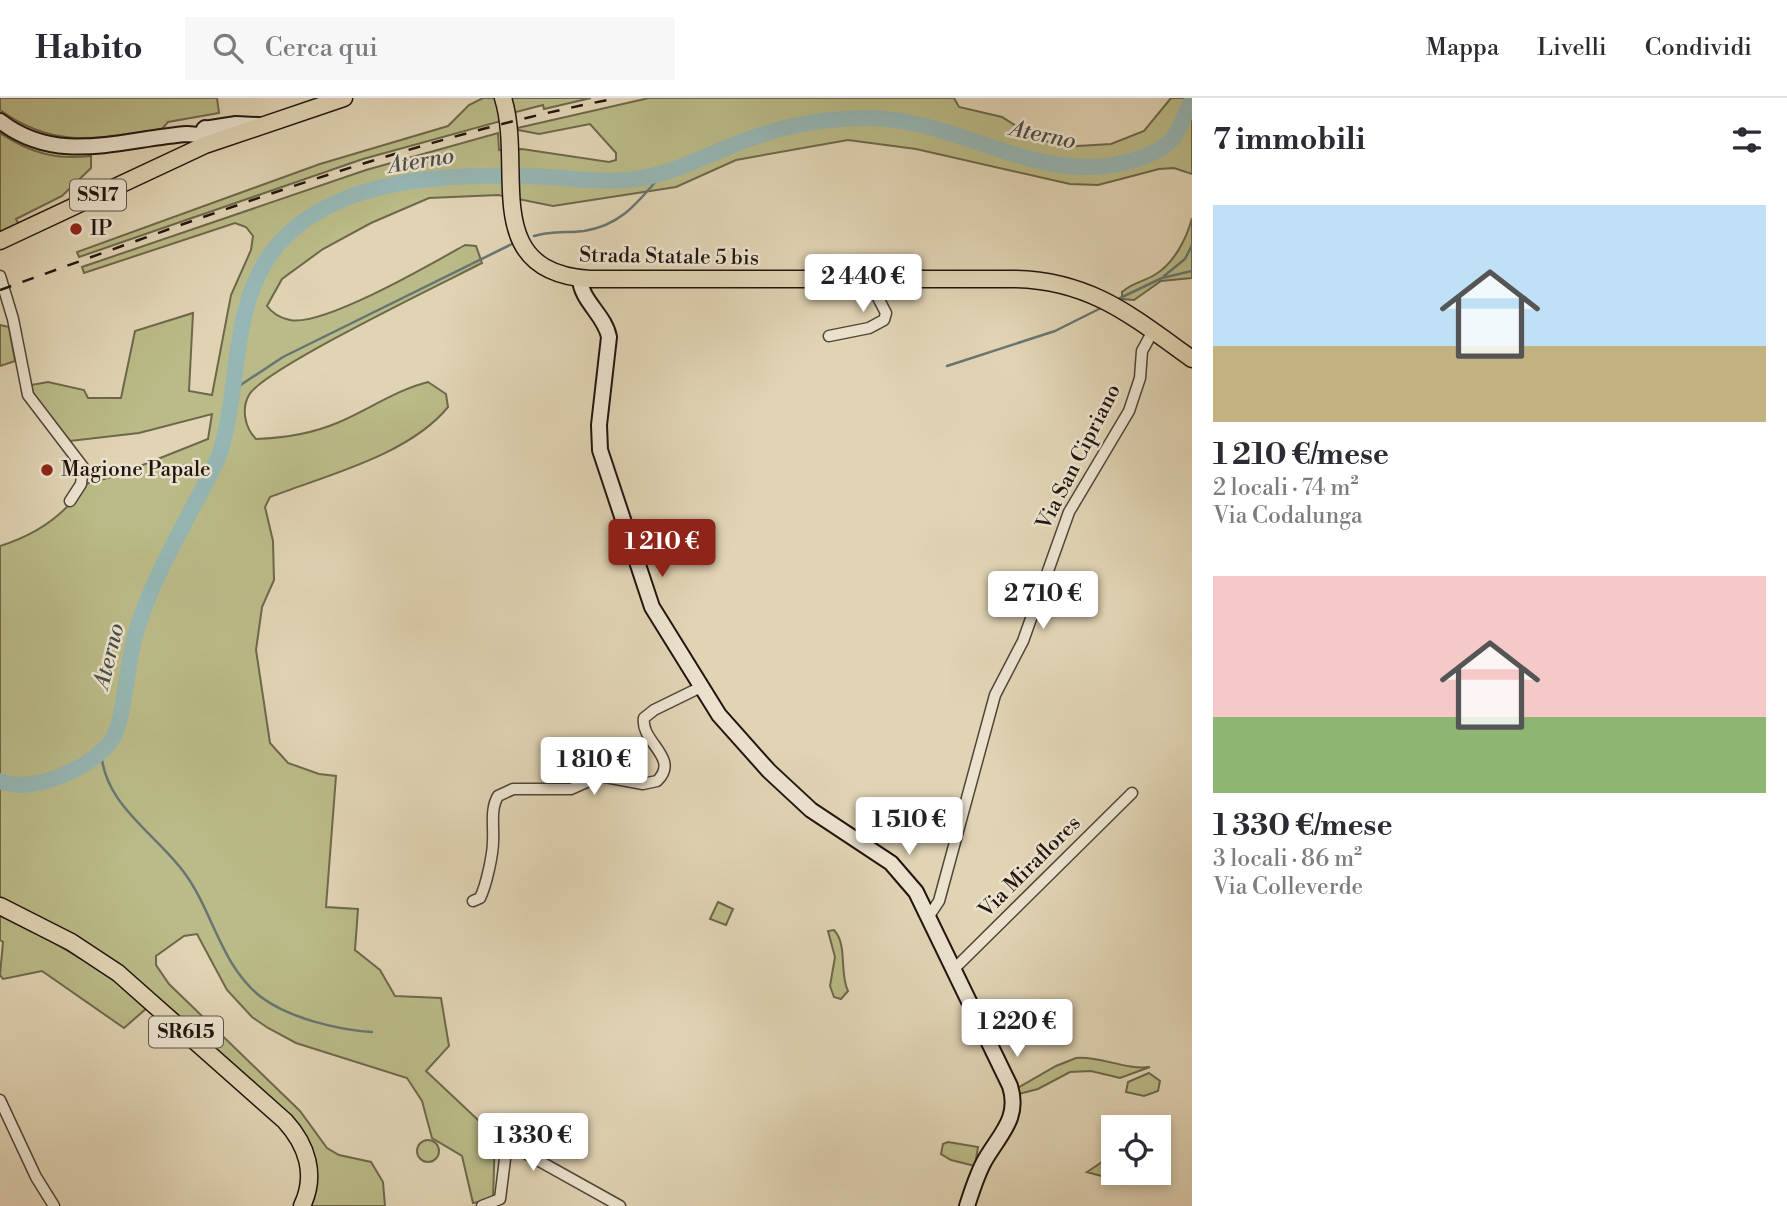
<!DOCTYPE html>
<html lang="it">
<meta charset="utf-8">
<style>
body{margin:0;font-family:"Libre Bodoni",serif;background:#f7f7f7;color:#2b2b33;height:100vh;display:flex;flex-direction:column;font-size:26px;white-space:nowrap}
*{box-sizing:border-box;margin:0}
p{font-size:23px;color:#7c7c81}
.icon{flex:none;width:38px;height:38px;fill:none;stroke:currentColor;stroke-width:2;stroke-linecap:round;stroke-linejoin:round}
.map{position:relative;flex:1;overflow:hidden}
.panel{display:flex;flex-direction:column;background:#fff;width:595px}
.panel>*{flex:none}
.buttons{position:absolute;left:1101px;top:1017px;display:grid;gap:14px}
.buttons a{display:grid;place-items:center;width:70px;height:70px;border-radius:0px;background:#fff;box-shadow:0 4px 10px #0003;font-size:35px}
.price{position:absolute;translate:-50% -60px;padding:0 16px;border-radius:7px;background:#fff;color:#222;font-size:23px;line-height:46px;filter:drop-shadow(0 2px 4px #0008)}
.price::after{content:'';position:absolute;left:50%;top:42px;width:21px;height:16px;margin-left:-10px;background:inherit;clip-path:polygon(0 0,100% 0,50% 100%)}
.price.selected{background:#8f2418;color:#fff}
ul{padding:0;list-style:none}
li{display:grid;align-content:center;gap:14px;height:371px;padding:0 21px}
li span{display:grid;place-items:center;height:217px;border-radius:0px;color:#555}
li>.icon{margin-inline-start:auto}
span .icon{width:126px;height:126px;fill:#fffc;stroke-width:1}
li b{font-size:30px}
h2{display:flex;justify-content:space-between;align-items:center;height:84px;padding:0 21px;font-size:30px}
header{display:flex;align-items:center;gap:42px;box-sizing:border-box;height:98px;padding:0 35px;background:#fff;border-bottom:2px solid #e1e1e2}
header strong{font-size:33px}
nav{display:flex;gap:38px;margin-inline-start:auto;font-size:24px}
.search{width:490px;height:63px;background:#f7f7f7;display:flex;align-items:center;gap:18px;box-sizing:border-box;padding:0 24px;border-radius:0px;color:#7c7c81;font-size:26px}
main{display:flex;flex:1;min-height:0}
.map>svg:first-child{display:block}
</style>
<header>
<strong>Habito</strong>
<div class="search"><svg class="icon" aria-label="search" viewBox="0 0 24 24"><circle cx="10" cy="10" r="6"/><path d="M15 15l6 6"/></svg>Cerca qui</div>
<nav><a>Mappa</a><a>Livelli</a><a>Condividi</a></nav>
</header>
<main>
<div class="map">
<svg width="1192" height="1108" viewBox="0 0 1192 1108">
<rect width="100%" height="100%" fill="#e1d4b5"/>
<filter id="stains"><feTurbulence type="fractalNoise" baseFrequency=".00286" numOctaves="4"/><feColorMatrix values="0 0 0 0 .2 0 0 0 0 .09 0 0 0 0 .02 0 0 0 .5 -.17"/></filter>
<radialGradient id="worn" r=".72"><stop offset=".6" stop-color="#630" stop-opacity="0"/><stop offset="1" stop-color="#630" stop-opacity=".3"/></radialGradient>
<!-- green -->
<path fill="#babb88" stroke="#6d684b" stroke-width="2" d="M0,0H217L219,15L168,24L162,31C98,40 56,52 0,12Z
M483,0H591L544,11L543,7L512,15V20L363,61L79,159L77,154L320,66L448,28L469,7Z
M649,0H954L959,9L1002,19L1038,42L1077,48L1111,46L1144,33L1171,0H1192V76L1174,70L1159,71L1098,87L1070,86L916,51L848,42L736,62L676,89L553,108L498,97L429,100L371,125L323,151L282,181L267,208C272,215 281,220 290,222C323,229 433,165 465,147L476,148L482,165C445,184 262,272 249,297C241,311 245,330 256,341C285,340 311,336 337,325C368,312 396,292 428,284L446,296L448,309C409,357 327,377 270,399L265,409L273,443L274,482L262,509L256,552L270,645L288,665L319,676L336,678L326,809L358,811L355,852L380,872L395,898L441,900L449,948L426,973L495,1038L493,1101L473,1105L462,1058L432,1040L422,1003L407,980L296,945L268,930L252,919L227,892L197,836L184,838L156,858V867L169,886L300,1013L327,1050L339,1057L371,1064L383,1084L385,1108H307L312,1095L285,1017L184,922L128,876L0,800V448C35,437 65,418 85,386L115,378L208,341L212,316L139,335L70,343L35,301L31,287L48,284L84,292L88,300H121L135,233L193,215L189,293L212,297L231,197L251,152L253,138L246,129L235,125L84,175L82,169L366,72L498,35L499,52L522,51L609,64L616,62V55L590,26L539,36L513,31Z
M0,35C30,55 56,62 91,58V70L62,98L16,121L19,127L0,136Z
M1192,120V180L1161,183L1134,202L1122,201V194C1133,184 1144,184 1156,176C1174,165 1187,140 1192,120Z
M0,227L9,229L15,263L0,268Z
M718,804L733,811L726,827L710,821Z
M0,813L114,880L148,909L124,930L42,873L3,881L0,877L3,844L0,842Z
M834,832C848,847 839,875 848,893L841,901L834,899L830,888L835,859L828,833Z
M1076,960C1102,958 1124,972 1150,969L1120,980L1091,973L1070,974L1038,991L1015,997L1014,992L1056,968Z
M1149,975L1160,983L1158,993L1144,998L1126,994L1128,984Z
M417 1053a11 11 0 1 1 22 0a11 11 0 1 1-22 0Z
M948,1044L978,1049L975,1068L951,1062L941,1056L943,1046Z
M1108,1050L1113,1051L1109,1080L1087,1074L1102,1064Z"/>
<g fill="none" stroke-linecap="round" stroke-linejoin="round">
<!-- stream -->
<path stroke="#677672" stroke-width="2.5" d="M534,138C551,133 567,135 584,133C622,127 639,103 662,76
M1164,178L1185,161L1192,147
M1116,202L1162,180L1192,173
M947,268L1055,233L1103,209
M233,292L283,259L512,146
M101,652C103,706 154,734 183,773C213,812 220,867 261,899C289,920 338,932 372,934"/>
<!-- river -->
<path stroke="#96b7b5" stroke-width="16" d="M0,683C32,697 95,669 113,640C125,619 127,560 137,531C156,470 192,415 219,358C243,286 227,194 287,137C345,81 445,76 522,78C562,78 601,87 642,80C680,73 713,54 749,41C787,27 827,20 868,20C962,20 1048,96 1143,59C1154,55 1165,50 1173,40C1182,29 1185,14 1192,2"/>
<defs>
<path id="street" d="M0,178L13,221L28,297L83,369L81,386L70,403
M829,238L869,230L884,222L886,215L876,196L874,182
M473,803L480,800C486,788 493,757 493,743C494,729 490,711 498,698L513,691H571L600,678L643,686L657,683C681,660 640,644 644,620L654,612L701,589
M929,818L939,803L995,597L1023,543L1069,414L1129,313L1140,280L1142,253L1153,233
M955,870L1132,695
M0,1002L36,1079L54,1108
M482,1108L500,1101L507,1045L620,1108"/>
<path id="secondary" d="M0,23C58,68 121,41 187,36L199,37L212,44L213,35L205,30
M204,31L236,26L258,27
M580,181C581,203 605,217 609,239L599,327L600,352L652,509L719,617L769,673L811,712L891,765L916,794L1010,988C1020,1020 1000,1036 985,1062C977,1076 972,1093 967,1108"/>
<path id="primary" d="M503,0C525,70 478,174 590,181H1016C1092,183 1133,219 1192,261
M0,143L205,47L344,0
M0,808L71,844L118,875L285,1023C307,1047 317,1077 302,1108"/>
</defs>
<!-- street casing -->
<use href="#street" stroke="#504538" stroke-width="13"/>
<!-- secondary casing -->
<use href="#secondary" stroke="#20150e" stroke-width="18"/>
<!-- primary casing -->
<use href="#primary" stroke="#20150e" stroke-width="19"/>
<!-- street -->
<use href="#street" stroke="#ece3cf" stroke-width="10"/>
<!-- secondary -->
<use href="#secondary" stroke="#ece3cf" stroke-width="14"/>
<!-- primary -->
<use href="#primary" stroke="#e1d4b5" stroke-width="16"/>
<!-- rail -->
<path stroke="#20150e" stroke-width="2.5" stroke-dasharray="12 12" stroke-linecap="butt" d="M0,192C201,120 409,40 618,0"/>
</g>
<!-- markers -->
<g fill="#8f2418" stroke="#ece3cf" stroke-width="2.5">
<circle cx="76" cy="131" r="7"/>
<circle cx="47" cy="372" r="7"/>
</g>
<g text-anchor="middle" dominant-baseline="central" stroke-width="5" stroke-linejoin="round" paint-order="stroke">
<!-- shield labels -->
<g fill="#ece3cf" stroke="#5d5348" stroke-width="2">
<rect x="70" y="81.5" width="56" height="31" rx="5"/>
<rect x="149" y="918.5" width="74" height="31" rx="5"/>
</g>
<g font-size="19" font-weight="bold" fill="#20150e">
<text x="98" y="97">SS17</text>
<text x="186" y="934">SR615</text>
</g>
<!-- poi labels -->
<g font-size="21" fill="#20150e" stroke="#ece3cf" text-anchor="start">
<text x="90" y="131">IP</text>
<text x="61" y="372">Magione Papale</text>
</g>
<!-- street labels -->
<g font-size="21" fill="#20150e" stroke="#ece3cf">
<text transform="translate(669 159) rotate(1)">Strada Statale 5 bis</text>
<text transform="translate(1079 359) rotate(-63)">Via San Cipriano</text>
<text transform="translate(1030 769) rotate(-45)">Via Miraflores</text>
</g>
<!-- water labels -->
<g font-size="23" font-style="italic" fill="#494e48" stroke="#ece3cf">
<text transform="translate(1043 37) rotate(12)">Aterno</text>
<text transform="translate(421 63) rotate(-9)">Aterno</text>
<text transform="translate(109 558) rotate(-76)">Aterno</text>
</g>
</g>
<rect width="100%" height="100%" filter="url(#stains)"/>
<rect width="100%" height="100%" fill="url(#worn)"/>
</svg>
<div class="buttons">
<a><svg class="icon" aria-label="locate" viewBox="0 0 24 24"><circle cx="12" cy="12" r="6"/><path d="M12 2v4M12 18v4M2 12h4M18 12h4"/></svg></a>
</div>
<b class="price" style="left:863px;top:216px">2 440 €</b>
<b class="price selected" style="left:662px;top:481px">1 210 €</b>
<b class="price" style="left:1043px;top:533px">2 710 €</b>
<b class="price" style="left:594px;top:699px">1 810 €</b>
<b class="price" style="left:909px;top:759px">1 510 €</b>
<b class="price" style="left:1017px;top:961px">1 220 €</b>
<b class="price" style="left:533px;top:1075px">1 330 €</b>
</div>
<section class="panel">
<h2>7 immobili<svg class="icon" aria-label="filters" viewBox="0 0 24 24"><path d="M4 7h16M4 17h16"/><circle cx="9" cy="7" r="2"/><circle cx="15" cy="17" r="2"/></svg></h2>
<ul>
<li><span style="background:linear-gradient(#bfe0f5 65%,#c2b280 0)"><svg class="icon" aria-label="home" viewBox="0 0 24 24"><path d="M3 11l9-7 9 7M6 9v11h12V9"/></svg></span><div><b>1 210 €/mese</b><p>2 locali · 74 m²</p><p>Via Codalunga</p></div></li>
<li><span style="background:linear-gradient(#f6c9c9 65%,#8fb573 0)"><svg class="icon" aria-label="home" viewBox="0 0 24 24"><path d="M3 11l9-7 9 7M6 9v11h12V9"/></svg></span><div><b>1 330 €/mese</b><p>3 locali · 86 m²</p><p>Via Colleverde</p></div></li>
</ul>
</section>
</main>
